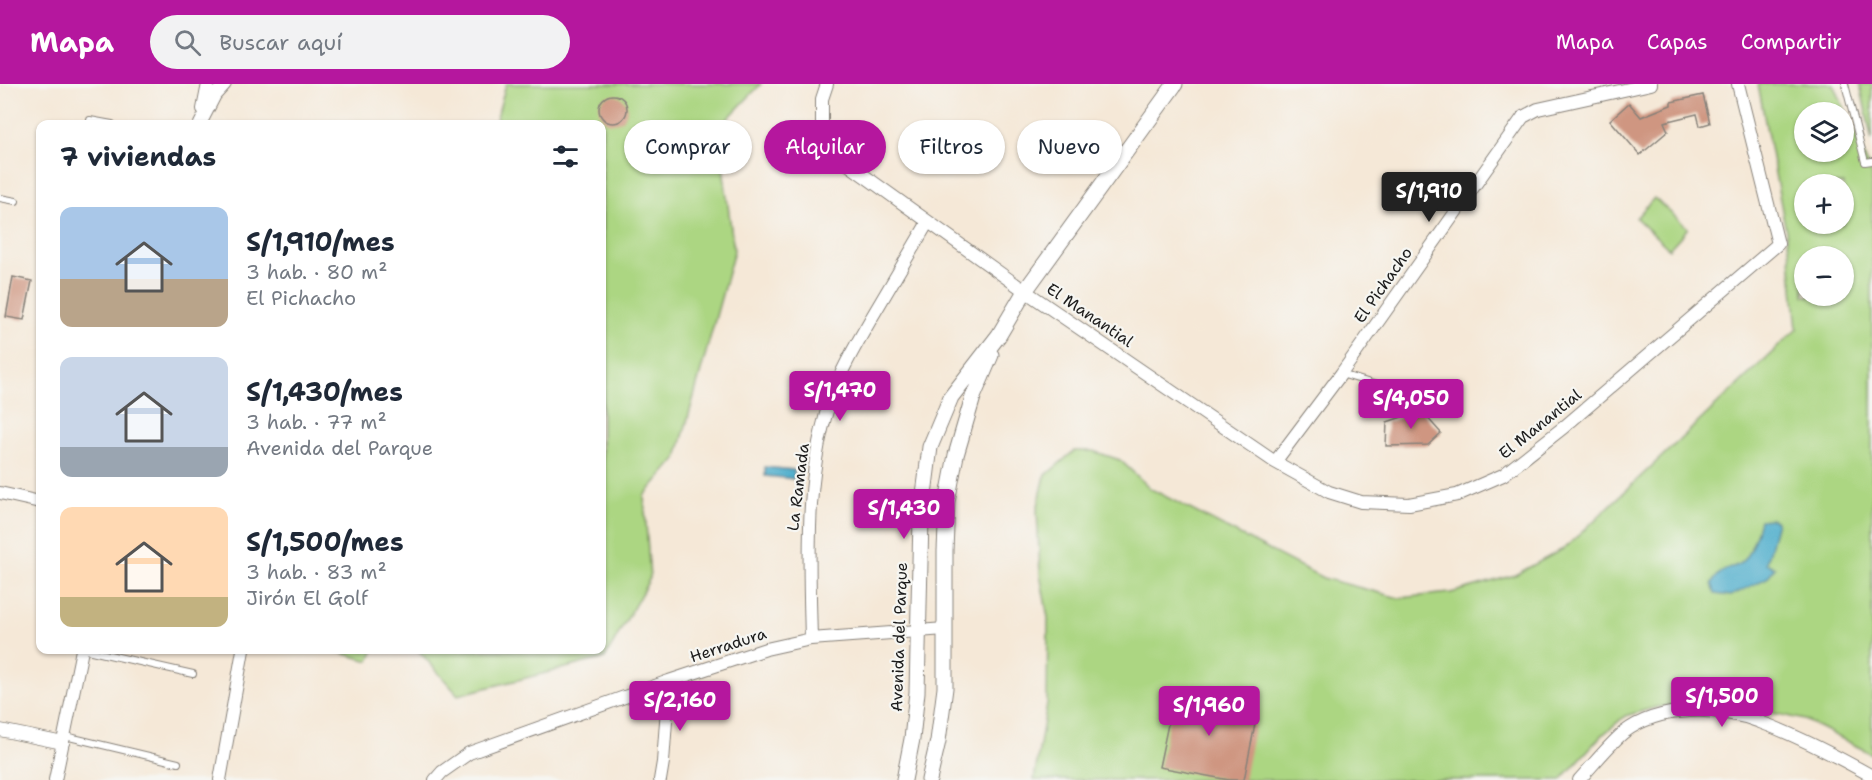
<!DOCTYPE html>
<html lang="es">
<meta charset="utf-8">
<style>
body{margin:0;font-family:"Shantell Sans",sans-serif;background:#f2f2f3;color:#1f2937;height:100vh;display:flex;flex-direction:column;font-size:22px;white-space:nowrap}
*{box-sizing:border-box;margin:0}
p{font-size:20px;color:#747a83}
.icon{flex:none;width:33px;height:33px;fill:none;stroke:currentColor;stroke-width:2;stroke-linecap:round;stroke-linejoin:round}
.map{position:relative;flex:1;overflow:hidden}
.panel{position:absolute;left:36px;top:36px;width:570px;height:534px;display:flex;flex-direction:column;background:#fff;border-radius:12px;box-shadow:0 2px 4px #0004}
.panel>*{flex:none}
.top-card{position:absolute;left:624px;top:36px;width:570px;height:54px;display:flex;gap:12px}
.tools{position:absolute;left:1794px;top:18px;display:grid;gap:12px}
.tools a{display:grid;place-items:center;width:60px;height:60px;border-radius:50%;background:#fff;box-shadow:0 2px 4px #0004;font-size:30px}
.price{position:absolute;translate:-50% -51px;padding:0 14px;border-radius:6px;background:#b5179e;color:#fff;font-size:20px;line-height:39px;filter:drop-shadow(0 2px 3px #0008)}
.price::after{content:'';position:absolute;left:50%;top:36px;width:18px;height:14px;margin-left:-9px;background:inherit;clip-path:polygon(0 0,100% 0,50% 100%)}
.price.current{background:#222;color:#fff}
ul{padding:0;list-style:none}
li{display:flex;align-items:center;gap:18px;height:150px;padding:0 24px}
li span{display:grid;place-items:center;flex:none;width:168px;height:120px;border-radius:12px;color:#555}
li>.icon{margin-inline-start:auto}
span .icon{width:72px;height:72px;fill:#fffc;stroke-width:1}
li b{font-size:26px}
h2{display:flex;justify-content:space-between;align-items:center;height:72px;padding:0 24px;font-size:26px}
.chip{padding:0 21px;border-radius:27px;background:#fff;box-shadow:0 2px 4px #0004;font-size:21px;line-height:54px}
.chip.current{background:#b5179e;color:#fff}
header{display:flex;align-items:center;gap:36px;box-sizing:border-box;height:84px;padding:0 30px;background:#b5179e;color:#fff}
header strong{font-size:28px}
nav{display:flex;gap:33px;margin-inline-start:auto;font-size:21px}
.search{width:420px;height:54px;background:#f2f2f3;display:flex;align-items:center;gap:15px;box-sizing:border-box;padding:0 21px;border-radius:33px;color:#747a83;font-size:22px}
.map>svg:first-child{display:block}
</style>
<header>
<strong>Mapa</strong>
<div class="search"><svg class="icon" aria-label="search" viewBox="0 0 24 24"><circle cx="10" cy="10" r="6"/><path d="M15 15l6 6"/></svg>Buscar aquí</div>
<nav><a>Mapa</a><a>Capas</a><a>Compartir</a></nav>
</header>
<div class="map">
<svg width="1872" height="696" viewBox="0 0 1872 696">
<rect width="100%" height="100%" fill="#f6f6f2"/>
<filter id="ink" filterUnits="userSpaceOnUse"><feTurbulence type="fractalNoise" baseFrequency=".0167" numOctaves="2"/><feDisplacementMap in="SourceGraphic" scale="12" xChannelSelector="R" yChannelSelector="G"/><feConvolveMatrix kernelMatrix="1 2 1 2 8 2 1 2 1" color-interpolation-filters="sRGB"/></filter>
<filter id="wash" filterUnits="userSpaceOnUse"><feTurbulence type="fractalNoise" baseFrequency=".008" numOctaves="4" result="noise"/><feDisplacementMap in="SourceGraphic" scale="24" xChannelSelector="R" yChannelSelector="G"/><feGaussianBlur stdDeviation="1.35" result="paint"/><feColorMatrix in="noise" values="0 0 0 0 0 0 0 0 0 0 0 0 0 0 0 0 0 1.4 0 .05"/><feComposite in="paint" operator="in"/></filter>
<g filter="url(#wash)">
<rect width="100%" height="100%" fill="#f5e8d7"/>
<!-- green -->
<path fill="#acd682" stroke="#64794f" stroke-width="1.5" fill-rule="evenodd" d="M506,0H761L718,45L734,167L677,374L644,412L650,494L605,574L458,611L418,566H602V40H495Z
M1758,0H1834L1872,91V670L1805,636L1714,616L1685,621L1657,623L1625,632L1599,654L1561,696H1034L1047,619L1048,534L1040,490L1037,426L1045,392L1074,367H1093L1120,376L1151,405L1323,494L1399,514L1451,509L1515,491L1565,464L1797,245L1789,163ZM1804,28H1844V68H1804ZM1804,100H1844V140H1804ZM1804,172H1844V212H1804Z
M1860,0H1872V57Z
M1654,114L1688,144L1669,165L1636,134Z
M332,566H374L369,577Z"/>
<!-- water -->
<path fill="#4dadcc" stroke="#346474" stroke-width="1.5" d="M765,383L794,386V395L765,392Z
M1771,435L1777,438L1766,479L1775,484L1767,494L1731,512L1715,510L1712,499C1723,483 1725,488 1739,480C1750,473 1757,448 1760,436Z"/>
<g id="blocks">
<!-- building -->
<path fill="#cf9681" d="M1703,11L1710,39L1700,42L1697,30L1664,38L1668,47L1640,71L1610,36L1629,19L1641,33L1671,21V18Z
M599 25a14 14 0 1 1 28 0a14 14 0 1 1-28 0Z
M13,193L32,197L24,236L6,233Z
M1417,322L1441,349L1428,361L1386,362L1387,338L1402,333Z
M1175,607L1258,625L1244,696H1229L1159,683Z"/>
</g>
</g>
<g filter="url(#ink)">
<use href="#blocks" fill-opacity="0" stroke="#88827a" stroke-width="1.5"/>
<g fill="none" stroke-linecap="round" stroke-linejoin="round">
<defs>
<path id="service" d="M1845,0L1865,78L1872,77
M90,36L112,40
M0,114L16,117
M1341,290L1400,308
M87,566L193,590
M65,652L178,679"/>
<path id="minor" d="M827,0L822,15V44L831,68L1025,207L1275,378L1329,408L1361,418L1409,420L1457,411L1503,391L1564,343L1778,160L1738,0
M203,25L208,0
M200,40L215,11L225,0
M1275,378L1341,290L1523,33L1538,25L1651,0
M0,409L40,418
M811,555C809,472 804,385 834,306C844,280 859,256 872,233C891,201 909,170 928,138
M0,646L63,659
M55,696L82,566
M220,696L243,566
M435,696L442,688L469,669L669,597L766,565L811,555L945,545
M660,696L663,678L669,597
M1579,696C1593,681 1607,663 1623,649C1659,621 1719,622 1760,638C1796,651 1838,673 1872,692"/>
<path id="tertiary" d="M904,696L912,655L917,608L921,434L930,363L951,313L999,251L1025,207L1175,0
M929,696L938,657L945,604V467L947,418L956,371L973,313L991,271"/>
</defs>
<!-- service casing -->
<use href="#service" stroke="#88827a" stroke-width="8"/>
<!-- minor casing -->
<use href="#minor" stroke="#88827a" stroke-width="14"/>
<!-- tertiary casing -->
<use href="#tertiary" stroke="#88827a" stroke-width="17"/>
<!-- service -->
<use href="#service" stroke="#fff" stroke-width="6"/>
<!-- minor -->
<use href="#minor" stroke="#fff" stroke-width="12"/>
<!-- tertiary -->
<use href="#tertiary" stroke="#fff" stroke-width="15"/>
</g>
</g>
<g text-anchor="middle" dominant-baseline="central" stroke-width="4.5" stroke-linejoin="round" paint-order="stroke">
<!-- street labels -->
<g font-size="16" fill="#1c1c1c" stroke="#f6f6f2">
<text transform="translate(1383 201) rotate(-55)">El Pichacho</text>
<text transform="translate(1090 231) rotate(34)">El Manantial</text>
<text transform="translate(1540 340) rotate(-39)">El Manantial</text>
<text transform="translate(798 403) rotate(-83)">La Ramada</text>
<text transform="translate(899 553) rotate(-88)">Avenida del Parque</text>
<text transform="translate(728 561) rotate(-18)">Herradura</text>
</g>
</g>
</svg>
<div class="tools">
<a><svg class="icon" aria-label="layers" viewBox="0 0 24 24"><path d="M12 4l9 5-9 5-9-5zM3 14l9 5 9-5"/></svg></a>
<a>+</a>
<a>−</a>
</div>
<b class="price current" style="left:1429px;top:139px">S/1,910</b>
<b class="price" style="left:840px;top:338px">S/1,470</b>
<b class="price" style="left:1411px;top:346px">S/4,050</b>
<b class="price" style="left:904px;top:456px">S/1,430</b>
<b class="price" style="left:1722px;top:644px">S/1,500</b>
<b class="price" style="left:680px;top:648px">S/2,160</b>
<b class="price" style="left:1209px;top:653px">S/1,960</b>
<div class="top-card">
<a class="chip">Comprar</a>
<a class="chip current">Alquilar</a>
<a class="chip">Filtros</a>
<a class="chip">Nuevo</a>
</div>
<section class="panel">
<h2>7 viviendas<svg class="icon" aria-label="filters" viewBox="0 0 24 24"><path d="M4 7h16M4 17h16"/><circle cx="9" cy="7" r="2"/><circle cx="15" cy="17" r="2"/></svg></h2>
<ul>
<li><span style="background:linear-gradient(#a9c7e8 60%,#b9a48a 0)"><svg class="icon" aria-label="home" viewBox="0 0 24 24"><path d="M3 11l9-7 9 7M6 9v11h12V9"/></svg></span><div><b>S/1,910/mes</b><p>3 hab. · 80 m²</p><p>El Pichacho</p></div></li>
<li><span style="background:linear-gradient(#c9d6e8 75%,#9aa5b1 0)"><svg class="icon" aria-label="home" viewBox="0 0 24 24"><path d="M3 11l9-7 9 7M6 9v11h12V9"/></svg></span><div><b>S/1,430/mes</b><p>3 hab. · 77 m²</p><p>Avenida del Parque</p></div></li>
<li><span style="background:linear-gradient(#ffd9b3 75%,#c2b280 0)"><svg class="icon" aria-label="home" viewBox="0 0 24 24"><path d="M3 11l9-7 9 7M6 9v11h12V9"/></svg></span><div><b>S/1,500/mes</b><p>3 hab. · 83 m²</p><p>Jirón El Golf</p></div></li>
</ul>
</section>
</div>
